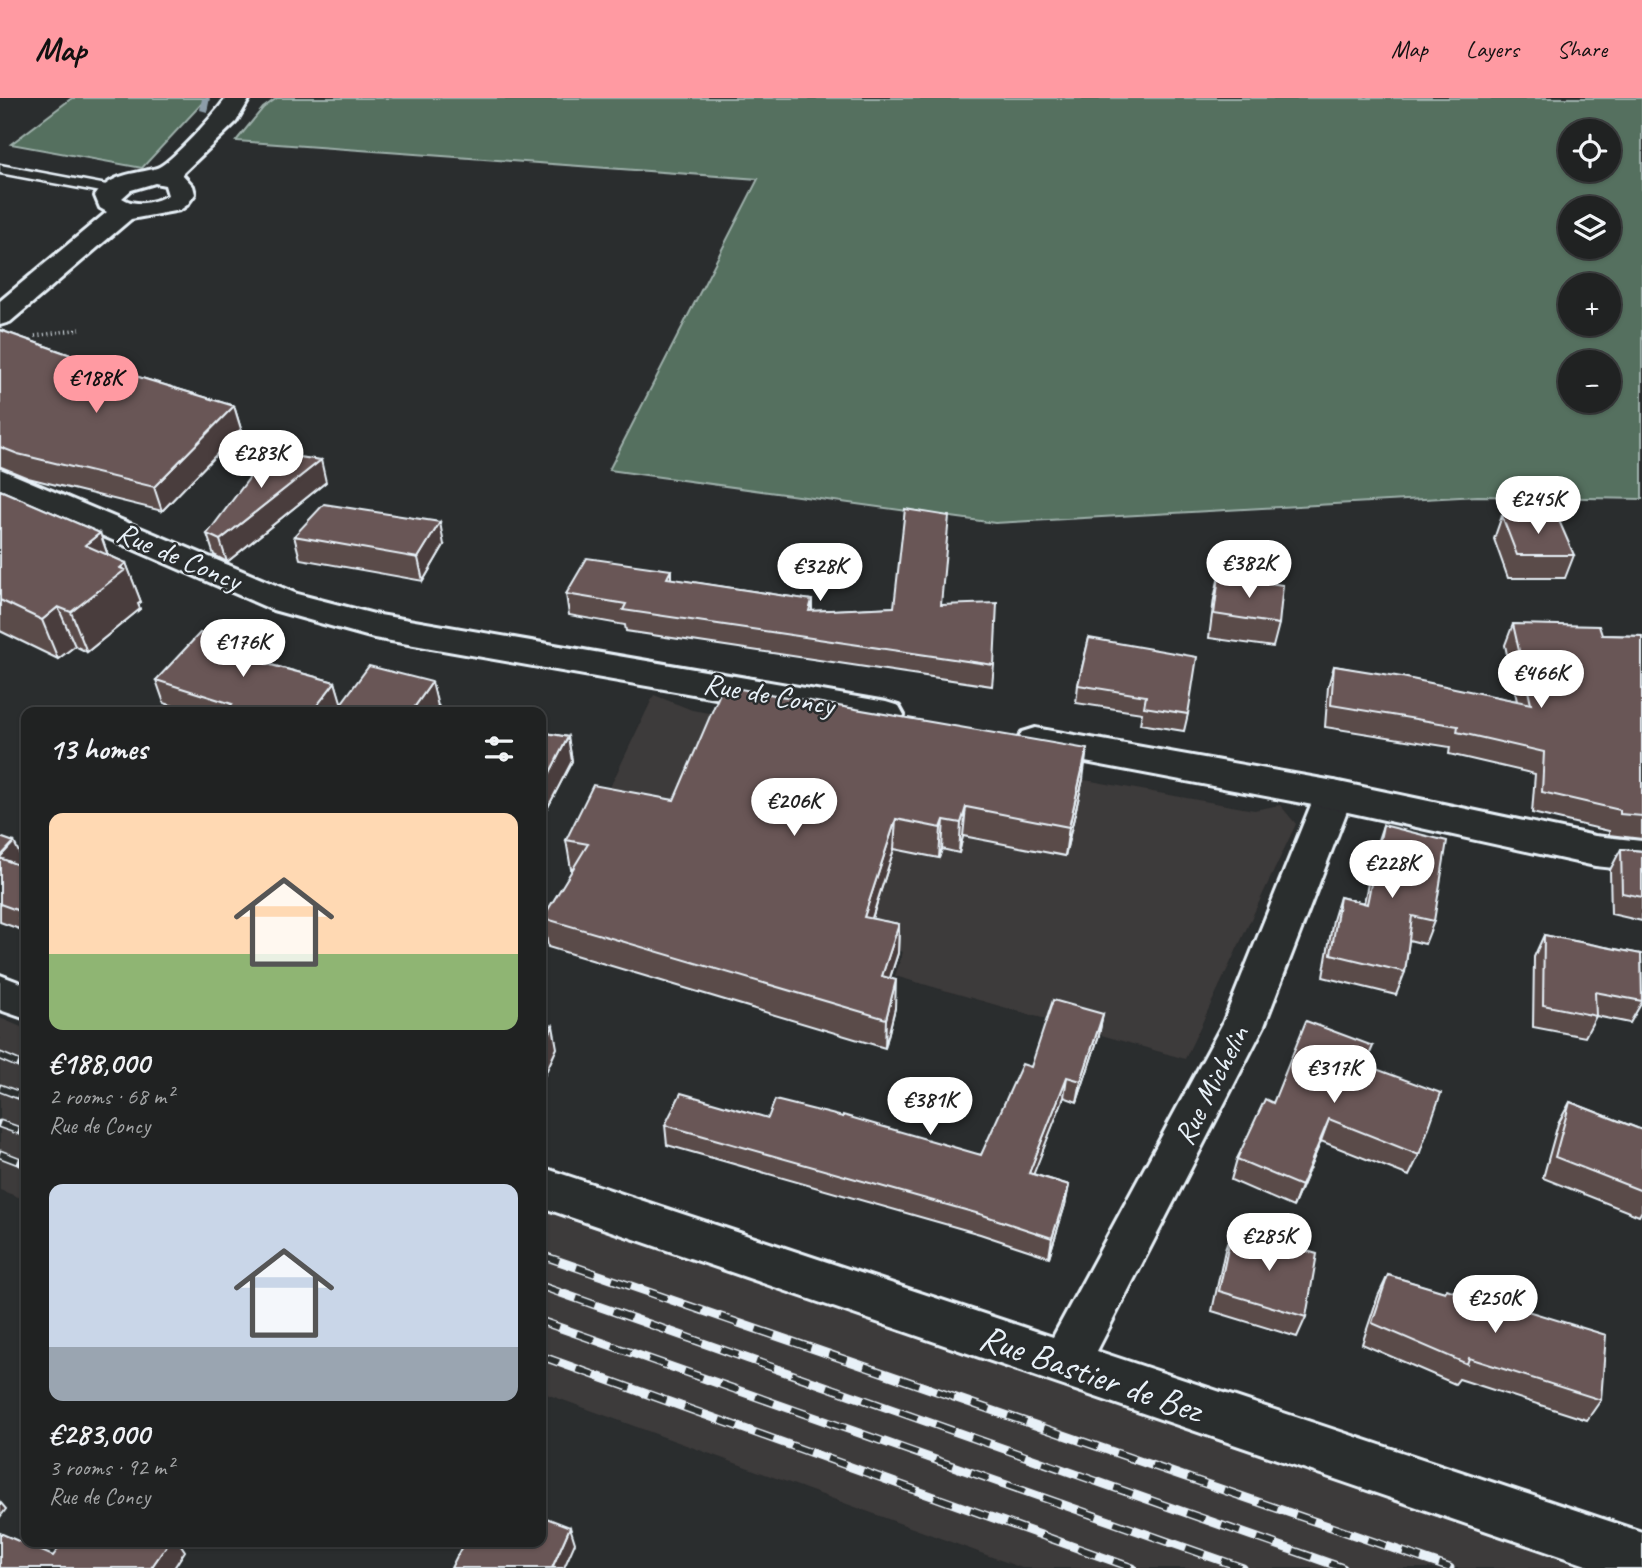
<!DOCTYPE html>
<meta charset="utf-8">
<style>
body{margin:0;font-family:Caveat,sans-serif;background:#282a2a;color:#f1f3f6;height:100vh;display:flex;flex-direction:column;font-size:26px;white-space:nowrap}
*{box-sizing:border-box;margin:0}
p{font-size:23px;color:#a2a4a5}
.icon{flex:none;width:38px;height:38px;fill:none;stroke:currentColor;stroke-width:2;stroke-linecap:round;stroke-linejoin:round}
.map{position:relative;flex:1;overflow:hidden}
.sheet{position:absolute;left:21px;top:609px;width:525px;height:840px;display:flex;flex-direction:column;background:#202222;border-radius:14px;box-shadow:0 2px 5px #0004,0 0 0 2px #3d3f40}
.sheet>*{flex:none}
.buttons{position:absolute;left:1558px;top:21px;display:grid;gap:14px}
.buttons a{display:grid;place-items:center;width:63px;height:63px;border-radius:50%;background:#202222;box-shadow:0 2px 5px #0004,0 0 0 2px #3d3f40;font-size:35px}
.price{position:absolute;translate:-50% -60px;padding:0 16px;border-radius:24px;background:#fff;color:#222;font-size:23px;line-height:46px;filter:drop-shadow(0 2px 4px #0008)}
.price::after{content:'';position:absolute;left:50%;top:42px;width:21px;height:16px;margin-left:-10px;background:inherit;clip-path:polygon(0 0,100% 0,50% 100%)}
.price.on{background:#ff9aa2;color:#111}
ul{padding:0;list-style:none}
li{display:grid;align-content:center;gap:14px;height:371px;padding:0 28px}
li span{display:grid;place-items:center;height:217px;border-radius:14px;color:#555}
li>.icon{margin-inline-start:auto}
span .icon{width:126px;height:126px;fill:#fffc;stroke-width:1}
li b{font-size:30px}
h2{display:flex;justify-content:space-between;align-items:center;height:84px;padding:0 28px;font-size:30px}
header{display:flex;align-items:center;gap:42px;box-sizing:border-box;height:98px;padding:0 35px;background:#ff9aa2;color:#111}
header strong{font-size:33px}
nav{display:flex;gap:38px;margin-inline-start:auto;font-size:24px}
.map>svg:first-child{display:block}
</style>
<header>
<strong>Map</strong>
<nav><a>Map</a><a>Layers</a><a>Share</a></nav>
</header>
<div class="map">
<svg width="1642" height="1470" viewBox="0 0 1642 1470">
<rect width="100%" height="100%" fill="#2a2d2e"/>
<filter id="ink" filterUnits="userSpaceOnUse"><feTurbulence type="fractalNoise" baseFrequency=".0143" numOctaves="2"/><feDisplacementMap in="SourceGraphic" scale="14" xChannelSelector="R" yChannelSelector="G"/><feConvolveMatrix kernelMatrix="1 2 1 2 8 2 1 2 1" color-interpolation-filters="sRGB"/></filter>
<g filter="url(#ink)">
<!-- built -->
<path fill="#3d3a3a" d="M654,597L692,612L1254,712L1280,707L1296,726L1185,961L895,878L903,854L571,771Z
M0,920L26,931V1102L0,1092Z
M541,1106L1614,1470H1022L541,1294Z"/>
<!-- green -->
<path fill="#546f5e" stroke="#9eb0ab" stroke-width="2" fill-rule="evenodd" d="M72,0H207L142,70L11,46Z
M277,0H1642V401L1478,398L995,425L609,372L758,81L236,43L263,10ZM1570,33H1608V72H1570ZM1570,110H1608V149H1570ZM1570,187H1608V226H1570ZM1570,264H1608V303H1570Z"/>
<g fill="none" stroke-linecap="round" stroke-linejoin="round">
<!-- stream -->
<path fill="#8d9da9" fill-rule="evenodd" d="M202,0H210L207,14L200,12Z"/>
<defs>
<path id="service" d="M0,67L112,88L119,92L112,96L0,75Z"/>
<path id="minor" d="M1334,683L1347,687L1353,697L1264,928L1097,1253L1642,1434V1470H1595L541,1109V1069L1053,1239L1223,925L1315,697L1321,687Z
M0,877L26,887V921L0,912Z"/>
<path id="tertiary" d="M226,0H250L236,24L182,76L193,88L195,96L187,107L180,112L131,121L10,224L0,227V203L107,114L100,110L95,98C111,75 133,77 157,70C170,66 218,13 226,0ZM155,85L165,87L168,97C154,105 135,109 122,100L131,92Z
M0,371L297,496L374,516L886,604L899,608L904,617L899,626L886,630L374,540L273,512L0,393Z
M1035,630L1334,683L1595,738L1642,743V773L1595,768L1334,711L1022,652L1017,643L1022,634Z"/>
</defs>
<!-- service casing -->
<use href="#service" stroke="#e8f1f8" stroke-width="5"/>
<!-- minor casing -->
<use href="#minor" stroke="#e8f1f8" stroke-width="6"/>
<!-- tertiary casing -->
<use href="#tertiary" stroke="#e8f1f8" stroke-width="6"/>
<!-- path -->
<path stroke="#e8f1f8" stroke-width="3.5" stroke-dasharray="1 3.5" stroke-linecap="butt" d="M35,238L80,231"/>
<!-- service -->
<use href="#service" fill="#2a2d2e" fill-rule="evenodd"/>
<!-- minor -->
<use href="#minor" fill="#2a2d2e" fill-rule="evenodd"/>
<!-- tertiary -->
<use href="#tertiary" fill="#2a2d2e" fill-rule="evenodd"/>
<defs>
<path id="rail" d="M0,958L26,969
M0,990L26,1000
M0,1026L26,1035
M0,1056L26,1066
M541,1157L1450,1470
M541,1188L1343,1470
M541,1223L1243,1470
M541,1258L1133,1470"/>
</defs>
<!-- rail casing -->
<use href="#rail" stroke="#e8f1f8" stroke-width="9"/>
<!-- rail -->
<use href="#rail" stroke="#2a2d2e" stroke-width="6" stroke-dasharray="19" stroke-linecap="butt"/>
</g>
<!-- wall -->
<path fill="#5a4b4a" stroke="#e8f1f8" stroke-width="2" d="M0,232L99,267L234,308L241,331L162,413L28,380L1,369L0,370Z
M326,384L227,464L214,457L207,436Z
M0,392L100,435L108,457L126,465L141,504L138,506L140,511L87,554L75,548L58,561L0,533Z
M1502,418L1574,457L1565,480H1508L1494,441Z
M294,438L444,447L423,483L300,461Z
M671,472V481L812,502V513L942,507L994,567L992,588L626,533L625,527L569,517L566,496Z
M1219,478L1279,526L1273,549L1209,540L1214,501Z
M1513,526L1602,537L1642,538V741L1609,737V733L1532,715L1535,676L1449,656L1450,649L1325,629L1328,589L1334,568L1517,603L1505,547Z
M1089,540L1188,616L1184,633L1140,626L1142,615L1076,605L1078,587Z
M249,561L335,584L341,606L438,608L433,614H193L164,605L156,582Z
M541,634L568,639L572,663L548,709L541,708Z
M1083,681L1065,758L963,738L959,755L942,751L939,760L894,751L872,821L899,826L898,855L890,880L895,910L885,950L548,849L543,820L573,772L571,771L566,742L674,702Z
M1383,727L1434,823L1425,846L1409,842L1405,874L1396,897L1323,879L1333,822L1340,799L1364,805L1375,751Z
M0,739L25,767L23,769L26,770V835L25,833L0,824Z
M1621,751L1642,753V823L1611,816L1610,772Z
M1544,837L1641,856L1642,904L1630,925L1596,918L1585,939L1533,929L1534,859Z
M1103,916L1099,937L1077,1004L1064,999L1033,1076L1069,1087L1065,1107L1049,1159L980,1136L667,1047L665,1027L768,1020L981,1057L1031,969Z
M1366,967L1419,1057L1409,1078L1321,1043L1293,1109L1231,1082L1237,1061L1273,1005Z
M1570,1004L1642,1032V1113L1639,1118L1543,1080L1558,1026Z
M1232,1131L1306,1219L1297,1239L1212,1213L1225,1152Z
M1388,1177L1485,1207L1488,1201L1601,1302L1587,1322L1459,1281L1455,1286L1362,1246L1378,1198Z"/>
<!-- shaded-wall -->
<path fill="#4a3d3c" stroke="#e8f1f8" stroke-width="2" d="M234,308L241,331L162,413L154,389Z
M321,362L326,384L227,464L220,442Z
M440,424L444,447L423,483L418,460Z
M100,435L114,475L85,447Z
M126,465L141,504L138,506L140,511L87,554L71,514Z
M58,509L75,548L58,561L42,522Z
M246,550L253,573L237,558Z
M335,584L342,607L336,614H312Z
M432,584L438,608L433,614H411Z
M568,639L572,663L548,709L544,686Z
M1087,651L1083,681L1065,758L1069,729Z
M966,709L963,738L959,755L961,725Z
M896,721L894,751L863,848L864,819Z
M944,722L942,751L939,760L941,730Z
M14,744L25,767L10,782L0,761V759Z
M899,826L898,855L881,907L882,878Z
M896,882L895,910L885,950L886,921Z
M1103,916L1099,937L1077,1004L1081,983Z
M553,928L557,950L541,985V953Z
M1067,979L1064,999L1026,1095L1029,1075Z
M1329,1021L1321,1043L1293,1109L1301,1088Z
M1069,1087L1065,1107L1049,1159L1052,1140Z
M0,1404L6,1411L0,1419Z
M570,1429L575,1445L564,1470H552Z
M169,1444H179L185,1453L174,1470H151Z"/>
<!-- building -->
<path fill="#695756" stroke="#e8f1f8" stroke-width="2" d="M0,232L99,267L234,308L154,389L18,356L0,349Z
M268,355L321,362L220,442L207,436Z
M0,392L100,435L85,447L126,465L120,470L125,472L71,514L58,509L42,522L0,502Z
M324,406L440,424L418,460L294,438Z
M905,411L949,418L941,507L997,505L994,567L623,512L626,506L566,496L587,460L671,472L667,480L812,502L809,513L894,509Z
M1502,418H1557L1574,457H1517Z
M1219,478L1283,487L1279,526L1214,516Z
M1513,526L1599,528L1602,537L1642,538V718L1620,716V712L1542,694L1544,654L1457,634L1458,628L1331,607L1334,568L1402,579L1531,606Z
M200,535L246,550L237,558L335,584L312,614H234L226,612L232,606L156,582Z
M1089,540L1197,559L1188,616L1144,609L1146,598L1078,587Z
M369,568L432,584L411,614H335Z
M723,588L1087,651L1069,729L966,709L961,725L944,722L941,730L896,721L864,819L899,826L882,878L896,882L886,921L543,820L588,746L566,742L593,687L674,702Z
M541,634L568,639L544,686L541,685Z
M1383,727L1447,743L1434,823L1412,818L1405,874L1331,856L1340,799L1367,806Z
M0,739L14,744L0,759Z
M1621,751L1642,753V799L1622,795Z
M0,760L26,770V824L19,821L25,815L0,806Z
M1544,837L1641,856L1642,903L1595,894L1596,918L1543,907Z
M1053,902L1103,916L1081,983L1067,979L1029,1075L1069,1087L1052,1140L983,1117L665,1027L681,995L768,1020L775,1002L843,1019V1017L981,1057L1022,966L1031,969Z
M1306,923L1373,948L1365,967L1441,995L1419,1057L1329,1021L1301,1088L1237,1061L1265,1001L1273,1005Z
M541,925L553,928L541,953Z
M1570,1004L1642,1032V1093L1555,1059Z
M1232,1131L1317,1156L1306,1219L1219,1193Z
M1388,1177L1445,1194L1447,1191L1486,1207L1488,1201L1606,1237L1601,1302L1469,1260L1467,1266L1372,1225Z
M541,1418L570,1429L552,1470H451L464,1444H541Z
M0,1435L53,1458L63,1444H169L151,1470H0Z"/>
</g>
<g text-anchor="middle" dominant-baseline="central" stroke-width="5" stroke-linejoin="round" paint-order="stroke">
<!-- street labels -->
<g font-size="30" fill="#e8f1f8" stroke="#2a2d2e">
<text transform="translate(179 458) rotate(23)">Rue de Concy</text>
<text transform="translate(769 596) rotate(10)">Rue de Concy</text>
<text transform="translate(1211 987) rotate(-63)">Rue Michelin</text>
</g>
<!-- near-street labels -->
<g font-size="37" fill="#e8f1f8" stroke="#2a2d2e">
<text transform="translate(1091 1275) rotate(19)">Rue Bastier de Bez</text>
</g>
</g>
</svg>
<div class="buttons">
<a><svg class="icon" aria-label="locate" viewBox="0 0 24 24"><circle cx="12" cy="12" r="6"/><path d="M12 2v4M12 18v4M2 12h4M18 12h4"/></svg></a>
<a><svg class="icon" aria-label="layers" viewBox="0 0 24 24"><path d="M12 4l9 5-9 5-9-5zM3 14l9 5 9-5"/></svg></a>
<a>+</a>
<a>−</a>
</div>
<b class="price on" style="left:96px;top:317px">€188K</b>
<b class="price" style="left:261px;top:392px">€283K</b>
<b class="price" style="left:1538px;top:438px">€245K</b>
<b class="price" style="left:1249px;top:502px">€382K</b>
<b class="price" style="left:820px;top:505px">€328K</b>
<b class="price" style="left:243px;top:581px">€176K</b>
<b class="price" style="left:1541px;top:612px">€466K</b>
<b class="price" style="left:794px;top:740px">€206K</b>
<b class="price" style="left:1392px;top:802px">€228K</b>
<b class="price" style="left:1334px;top:1007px">€317K</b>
<b class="price" style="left:930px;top:1039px">€381K</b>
<b class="price" style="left:1269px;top:1175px">€285K</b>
<b class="price" style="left:1495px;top:1237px">€250K</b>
<section class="sheet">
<h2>13 homes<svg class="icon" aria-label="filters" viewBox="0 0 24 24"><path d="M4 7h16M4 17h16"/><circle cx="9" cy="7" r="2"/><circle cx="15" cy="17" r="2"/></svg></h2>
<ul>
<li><span style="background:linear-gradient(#ffd9b3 65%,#8fb573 0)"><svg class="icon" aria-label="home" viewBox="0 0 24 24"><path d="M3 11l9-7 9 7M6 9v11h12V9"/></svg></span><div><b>€188,000</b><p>2 rooms · 68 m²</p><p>Rue de Concy</p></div></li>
<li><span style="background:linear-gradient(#c9d6e8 75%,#9aa5b1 0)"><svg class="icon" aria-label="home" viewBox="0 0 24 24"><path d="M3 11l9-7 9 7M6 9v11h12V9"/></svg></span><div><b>€283,000</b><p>3 rooms · 92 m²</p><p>Rue de Concy</p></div></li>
</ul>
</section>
</div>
